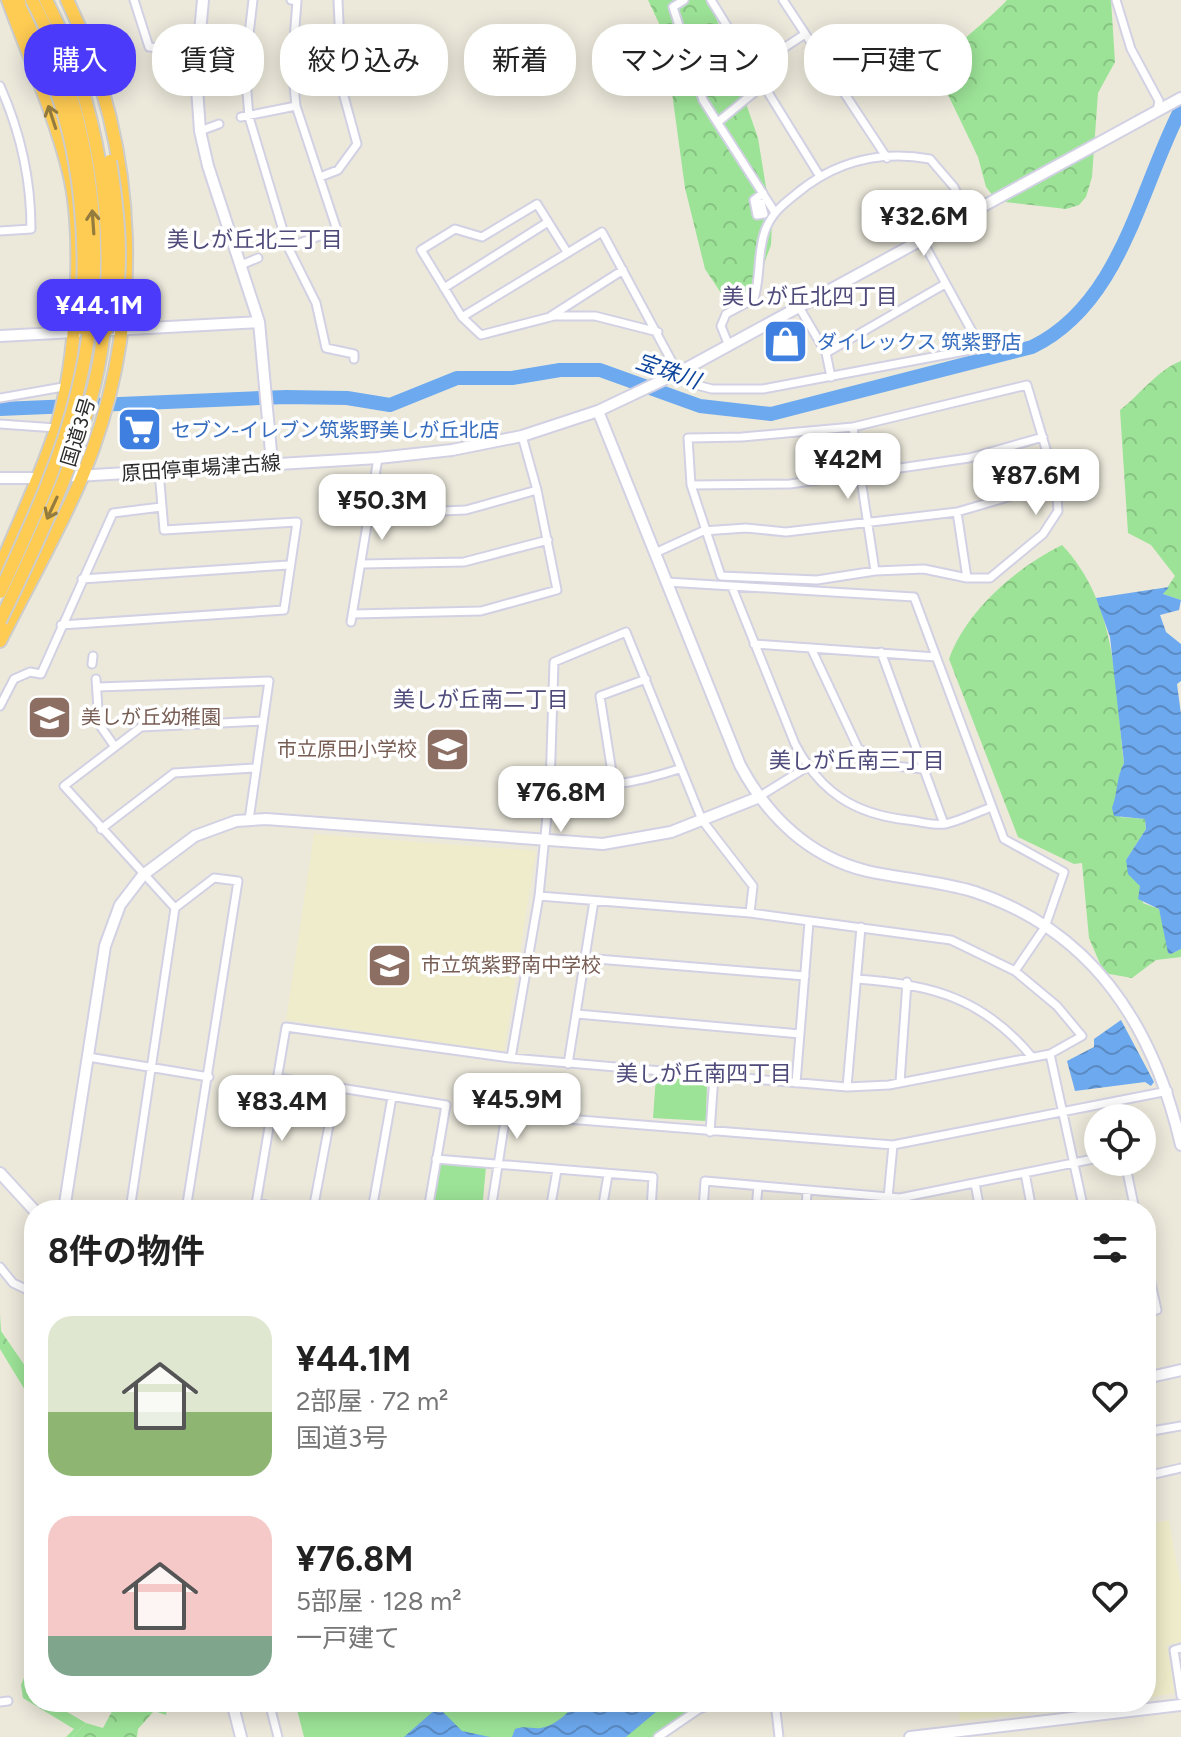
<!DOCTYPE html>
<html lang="ja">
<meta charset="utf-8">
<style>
body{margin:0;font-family:Figtree,"Noto Sans JP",sans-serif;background:#f2f2f2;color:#222;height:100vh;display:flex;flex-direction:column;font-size:30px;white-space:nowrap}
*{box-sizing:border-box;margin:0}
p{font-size:26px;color:#767676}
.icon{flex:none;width:44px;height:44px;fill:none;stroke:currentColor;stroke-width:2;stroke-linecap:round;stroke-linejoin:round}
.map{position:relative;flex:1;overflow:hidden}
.details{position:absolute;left:24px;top:1200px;width:1132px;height:512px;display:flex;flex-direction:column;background:#fff;border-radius:32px;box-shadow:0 4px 20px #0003}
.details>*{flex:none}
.hud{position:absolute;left:24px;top:24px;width:1134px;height:72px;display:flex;gap:16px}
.fabs{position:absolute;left:1084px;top:1104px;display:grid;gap:16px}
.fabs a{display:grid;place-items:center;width:72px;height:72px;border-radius:50%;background:#fff;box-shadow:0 4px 20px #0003;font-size:40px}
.price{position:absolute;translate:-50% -68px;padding:0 18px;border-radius:16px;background:#fff;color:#222;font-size:26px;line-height:52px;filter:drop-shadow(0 2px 4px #0008)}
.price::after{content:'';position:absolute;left:50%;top:48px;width:24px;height:18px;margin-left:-12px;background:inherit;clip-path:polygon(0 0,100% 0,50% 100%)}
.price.current{background:#4b3afa;color:#fff}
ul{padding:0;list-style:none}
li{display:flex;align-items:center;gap:24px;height:200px;padding:0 24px}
li span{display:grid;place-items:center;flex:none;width:224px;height:160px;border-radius:24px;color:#555}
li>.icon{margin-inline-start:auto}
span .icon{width:96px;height:96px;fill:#fffc;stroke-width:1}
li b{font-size:34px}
h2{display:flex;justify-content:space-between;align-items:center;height:96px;padding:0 24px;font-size:34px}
.tag{padding:0 28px;border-radius:32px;background:#fff;box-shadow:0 4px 20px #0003;font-size:28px;line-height:72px}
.tag.current{background:#4b3afa;color:#fff}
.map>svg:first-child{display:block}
</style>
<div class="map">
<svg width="1181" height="1737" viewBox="0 0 1181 1737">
<defs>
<pattern id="grass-tufts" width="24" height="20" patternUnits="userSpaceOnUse" patternTransform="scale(2)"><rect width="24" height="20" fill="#9ce397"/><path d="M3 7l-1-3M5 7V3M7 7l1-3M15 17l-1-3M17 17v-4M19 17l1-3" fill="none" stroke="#87c382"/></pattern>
<pattern id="forest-crowns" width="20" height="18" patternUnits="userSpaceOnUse" patternTransform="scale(2)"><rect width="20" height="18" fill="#9ce397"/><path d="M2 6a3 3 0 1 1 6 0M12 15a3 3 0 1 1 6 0" fill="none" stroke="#87c382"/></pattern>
<pattern id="water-waves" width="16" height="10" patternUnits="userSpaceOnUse" patternTransform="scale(2)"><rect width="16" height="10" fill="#6da9ef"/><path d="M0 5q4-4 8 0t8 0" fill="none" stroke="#5a8ac2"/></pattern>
</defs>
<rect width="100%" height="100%" fill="#ece9db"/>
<!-- education -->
<path fill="#eeecca" d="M314,834L536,851L504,1052L286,1020Z
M1169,1520L1181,1588V1642L1167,1645L1175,1693L1146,1698V1525Z
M958,1702H1115L960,1721Z"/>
<!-- grass -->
<path fill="url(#grass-tufts)" d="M34,1653V1702H50L86,1723L72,1737H66L74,1729L23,1698L21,1685Z"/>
<!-- forest -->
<path fill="url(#forest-crowns)" d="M648,0H710L758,138L772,224L771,245L759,277L740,297L723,296L705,269L685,188L664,34Z
M1007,0H1111L1115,62L1098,93L1092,177L1086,197L1079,205L1066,209L997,201L986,187L978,157L937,72C952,44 985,24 1007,0Z
M1181,361V600L1163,594L1175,576L1151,545L1128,533L1120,410C1141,394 1156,371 1181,361Z
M1062,545C1118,604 1115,687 1124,763C1116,777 1121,789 1114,803L1120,817L1145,819L1146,829L1126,860L1140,886L1143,903L1159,909L1171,954L1181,949V957L1156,960L1132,978L1104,973L1089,938L1082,863L1074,864L1018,837L949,659C966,611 1017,567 1062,545Z
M0,1314L1,1331L34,1379V1405L0,1349Z
M117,1702H168L166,1715L154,1711L138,1729L137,1737H72L86,1723L103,1728Z"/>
<!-- park -->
<path fill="#9ce397" d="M656,1076L707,1081L706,1121L653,1118Z
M442,1164L486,1167L482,1210H432L439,1166Z
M295,1702H695L696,1707L653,1737H304Z"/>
<!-- water -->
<path fill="url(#water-waves)" d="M1169,587L1163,594L1181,600L1179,610L1160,615L1166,632L1181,644V681L1177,684L1181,714V949L1171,954L1168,953L1159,909L1138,899L1140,886L1128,874L1126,860L1146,829L1145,819L1114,816L1112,808C1118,792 1116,778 1124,763L1110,637L1096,598Z
M1121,1020L1154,1082L1151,1086L1145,1082L1075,1091L1067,1061L1094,1047V1039Z
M578,1702H668L626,1737H512L515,1729C525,1725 531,1729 541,1728C557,1725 567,1713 578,1702Z
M438,1707L462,1731L490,1737H404Z"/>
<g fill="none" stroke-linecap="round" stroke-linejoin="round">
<!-- river -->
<path stroke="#6da9ef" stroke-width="14" d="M0,409L286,397L347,398L390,405L457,378H512L560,370H600L700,406L771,414L1032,347C1121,304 1139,190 1181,109"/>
<defs>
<path id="street" d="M134,0L149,47L197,51
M253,0L245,68L249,117L288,247L316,303L326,348L354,354V359
M684,0L673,7L703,100L774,211
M711,0L819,175
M783,0L887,158
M1116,0L1131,49L1159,101L1157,111
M752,69L805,34
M0,86C20,131 31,180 31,229L0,231
M241,117L296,106
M718,122L762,86
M200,131L219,124
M320,177L338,170L357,144L342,89L338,0
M755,205L761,203L764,214L757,215L754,200L763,193
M288,247L337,230L296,106L292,65L297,1L291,0
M567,252L537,204L482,237L455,229L421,250L462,317L481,335L554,316H595L658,332
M241,265L258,258
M444,288L548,222
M799,307L826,353L831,377
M551,316L623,270
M462,317L602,232L678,373L689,383L712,389H763L981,348L922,240
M729,346L721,326L726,314L754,299C761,277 757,253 765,231C771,214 782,205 796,194C834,162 880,150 930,159L954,187L968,215
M826,353L945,284
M1027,385L1056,483L1058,511L1043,534L990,578H967L924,569L875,571L817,580L721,576L691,485L688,438L742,437L853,427Z
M0,398L63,387
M0,424L56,428
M853,427L875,571
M691,485L790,484L969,458L1043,437
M957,512L1056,483
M371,514L466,510L537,490
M655,553L703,531L746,528L786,532L957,512L967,578
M362,564L464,562L548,540
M82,579L288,565
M667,582L914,597L1004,839L1064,872L1045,927L1015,971
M732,587L795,744C820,792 854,814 907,820C919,821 933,826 945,824C960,821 977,812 992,807
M354,614L481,611L557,590L537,490L522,436
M351,622L378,458
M61,625L284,610L297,522L164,530L159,471
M754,644L936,657
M811,648L858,748L886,765L922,769
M881,652L944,824
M92,664L93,656
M96,679L99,724L115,747
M98,687L269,681L249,820
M0,706L14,679L30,672L41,674L113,513L161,507
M614,785L600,696L646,679
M550,786C596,790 636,783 679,769
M757,798L807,767
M101,829L174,773L254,768
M175,908L64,786L141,727L262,721
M585,958L805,976
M857,979C931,984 983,998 1032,1057
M577,1014L800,1034
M1050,1054L1084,1210
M88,1057L209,1077
M511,1058L539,896L550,786L554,662L626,632L702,820L753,886L750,913
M568,1064L594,901
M278,1078L446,1105L428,1210
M900,1082L907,982
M796,1083L809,922
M847,1087L861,927
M710,1132L714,1076
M436,1159L653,1177L651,1210
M1125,1162L1135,1210
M1025,1173L1032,1210
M975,1183L980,1210
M888,1198L893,1145
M256,1202L284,1210
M130,1210L175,908L214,878L238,881L186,1210
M255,1210L286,1027L511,1058L847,1087L889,1085L1050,1054L1082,1036L1057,1006L1015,971L951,940L750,913L539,896
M313,1210L336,1088
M372,1210L392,1097
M491,1210L506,1114L893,1145L1168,1091
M550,1210L557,1170
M602,1210L608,1175
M703,1210L705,1181L900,1198L1098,1158
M756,1210L758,1186
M806,1210L807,1191
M1146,1261L1157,1310L1146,1312
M0,1267L13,1283L34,1293
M1146,1432L1181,1426
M1146,1476L1181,1468
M1181,1648L1174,1650L1181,1696
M0,1702L8,1701
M269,1702L278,1737
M775,1702L779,1737
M658,1737L699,1709L718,1702"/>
<path id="secondary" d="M203,0L196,74L200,131L208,166L259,322L272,463
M0,336L259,322
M598,411L740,765C767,816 809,857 867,871C903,879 939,881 975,892C1095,932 1154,1028 1181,1145
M60,477L378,458L452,450L522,436L598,411L678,373L1181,98
M0,478H45
M0,1173L34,1210
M64,1210L105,946L120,905L143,875L195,836L236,821L266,819L603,844L671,832L757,798
M1146,1378L1181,1370
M232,1702L241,1737
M910,1737L1181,1705"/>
<path id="highway" d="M18,0L50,75
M0,568C19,521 42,474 57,426C76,362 85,237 69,172C54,113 29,57 8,0
M0,641C27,587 58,533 82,477C146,325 140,148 67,0"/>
</defs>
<!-- street casing -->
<use href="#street" stroke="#d2d1e3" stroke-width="11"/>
<!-- secondary casing -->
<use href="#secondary" stroke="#d2d1e3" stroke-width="14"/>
<!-- highway casing -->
<use href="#highway" stroke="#ccc" stroke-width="16"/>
<!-- street -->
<use href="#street" stroke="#fff" stroke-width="7"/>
<!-- secondary -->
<use href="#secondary" stroke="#fff" stroke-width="10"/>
<!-- highway -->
<use href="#highway" stroke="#ffcc53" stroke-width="12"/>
<defs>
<path id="highway-bridge" d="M50,75C82,151 88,245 81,328
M106,331C127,285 118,211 110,161
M0,592C30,526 62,459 78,389C110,258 94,119 32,0
M0,621C41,536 92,431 103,337C117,222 99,103 46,0"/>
</defs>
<!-- highway-bridge casing -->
<use href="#highway-bridge" stroke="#ccc" stroke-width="16" stroke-linecap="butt"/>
<!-- highway-bridge -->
<use href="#highway-bridge" stroke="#ffcc53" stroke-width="12"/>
</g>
<!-- one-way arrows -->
<defs><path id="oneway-shaft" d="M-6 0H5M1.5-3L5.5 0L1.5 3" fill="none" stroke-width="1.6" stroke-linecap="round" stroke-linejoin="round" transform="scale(2)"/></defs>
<g stroke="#947b3e">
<use href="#oneway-shaft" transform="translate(52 117) rotate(-108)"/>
<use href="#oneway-shaft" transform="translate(93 222) rotate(-94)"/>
<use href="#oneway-shaft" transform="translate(52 508) rotate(115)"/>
</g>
<!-- icons -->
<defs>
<symbol id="shop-square" viewBox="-11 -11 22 22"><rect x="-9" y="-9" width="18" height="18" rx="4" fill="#3f7fe0" stroke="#fff"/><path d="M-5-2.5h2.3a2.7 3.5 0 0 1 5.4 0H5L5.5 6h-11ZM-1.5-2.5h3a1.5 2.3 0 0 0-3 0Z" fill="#fff"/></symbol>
<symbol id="supermarket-square" viewBox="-11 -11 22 22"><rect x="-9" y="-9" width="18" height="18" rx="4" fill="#3f7fe0" stroke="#fff"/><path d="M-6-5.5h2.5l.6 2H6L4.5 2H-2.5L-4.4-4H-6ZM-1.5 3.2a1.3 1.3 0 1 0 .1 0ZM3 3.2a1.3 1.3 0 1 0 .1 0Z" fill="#fff"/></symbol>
<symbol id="school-square" viewBox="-11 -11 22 22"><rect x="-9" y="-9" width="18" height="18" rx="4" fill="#8d6e63" stroke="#fff"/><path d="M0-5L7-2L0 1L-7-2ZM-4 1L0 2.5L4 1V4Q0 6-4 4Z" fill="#fff"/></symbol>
</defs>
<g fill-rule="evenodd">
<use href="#shop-square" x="760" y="316" width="51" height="51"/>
<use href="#supermarket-square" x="114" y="404" width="51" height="51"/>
<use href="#school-square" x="24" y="692" width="51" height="51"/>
<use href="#school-square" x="422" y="724" width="51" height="51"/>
<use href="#school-square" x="364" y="940" width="51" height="51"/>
</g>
<g text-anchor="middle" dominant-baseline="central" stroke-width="7" stroke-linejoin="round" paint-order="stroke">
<!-- shop labels -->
<g font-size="20" fill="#366cbe" stroke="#fff" text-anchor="start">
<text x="817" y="342">ダイレックス 筑紫野店</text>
<text x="171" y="430">セブン-イレブン筑紫野美しが丘北店</text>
</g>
<!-- street labels -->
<g font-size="20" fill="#2a2a2a" stroke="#fff">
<text transform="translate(78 432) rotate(-73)">国道3号</text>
<text transform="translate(201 468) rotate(-4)">原田停車場津古線</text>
</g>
<!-- education labels -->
<g font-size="20" fill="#785e54" stroke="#fff" text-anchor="start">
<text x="81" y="717">美しが丘幼稚園</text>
<text x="417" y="749" text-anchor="end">市立原田小学校</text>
<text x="421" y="965">市立筑紫野南中学校</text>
</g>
<!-- neighbourhood labels -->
<g font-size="22" fill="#4e4a7a" stroke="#fff">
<text x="255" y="239">美しが丘北三丁目</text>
<text x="810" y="296">美しが丘北四丁目</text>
<text x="481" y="699">美しが丘南二丁目</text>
<text x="857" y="760">美しが丘南三丁目</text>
<text x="704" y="1073">美しが丘南四丁目</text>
</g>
<!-- water labels -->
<g font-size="22" font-style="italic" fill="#0d439b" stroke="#fff">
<text transform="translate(668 371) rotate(19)">宝珠川</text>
</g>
</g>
</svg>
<div class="fabs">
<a><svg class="icon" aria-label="locate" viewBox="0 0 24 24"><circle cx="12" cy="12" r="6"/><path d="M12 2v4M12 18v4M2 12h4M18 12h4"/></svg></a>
</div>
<b class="price" style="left:924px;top:258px">¥32.6M</b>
<b class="price current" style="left:99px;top:347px">¥44.1M</b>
<b class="price" style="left:848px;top:501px">¥42M</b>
<b class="price" style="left:1036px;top:517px">¥87.6M</b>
<b class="price" style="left:382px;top:542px">¥50.3M</b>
<b class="price" style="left:561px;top:834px">¥76.8M</b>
<b class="price" style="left:517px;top:1141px">¥45.9M</b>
<b class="price" style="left:282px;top:1143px">¥83.4M</b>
<div class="hud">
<a class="tag current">購入</a>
<a class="tag">賃貸</a>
<a class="tag">絞り込み</a>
<a class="tag">新着</a>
<a class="tag">マンション</a>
<a class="tag">一戸建て</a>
</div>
<section class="details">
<h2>8件の物件<svg class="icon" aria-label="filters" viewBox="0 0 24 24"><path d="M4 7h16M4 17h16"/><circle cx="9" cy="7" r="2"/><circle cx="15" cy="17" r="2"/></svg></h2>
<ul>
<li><span style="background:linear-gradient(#dfe7d0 60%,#8fb573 0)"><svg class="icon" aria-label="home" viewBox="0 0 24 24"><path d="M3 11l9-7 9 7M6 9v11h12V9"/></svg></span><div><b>¥44.1M</b><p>2部屋 · 72 m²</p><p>国道3号</p></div><svg class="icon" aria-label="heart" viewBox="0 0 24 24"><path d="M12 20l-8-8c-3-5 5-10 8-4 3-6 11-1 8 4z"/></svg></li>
<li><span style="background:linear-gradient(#f6c9c9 75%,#7fa58c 0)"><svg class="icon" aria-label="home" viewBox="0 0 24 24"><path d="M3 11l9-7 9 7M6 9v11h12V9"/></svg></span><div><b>¥76.8M</b><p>5部屋 · 128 m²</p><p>一戸建て</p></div><svg class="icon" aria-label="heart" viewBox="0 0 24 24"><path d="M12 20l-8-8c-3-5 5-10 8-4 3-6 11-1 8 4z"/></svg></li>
</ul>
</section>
</div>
